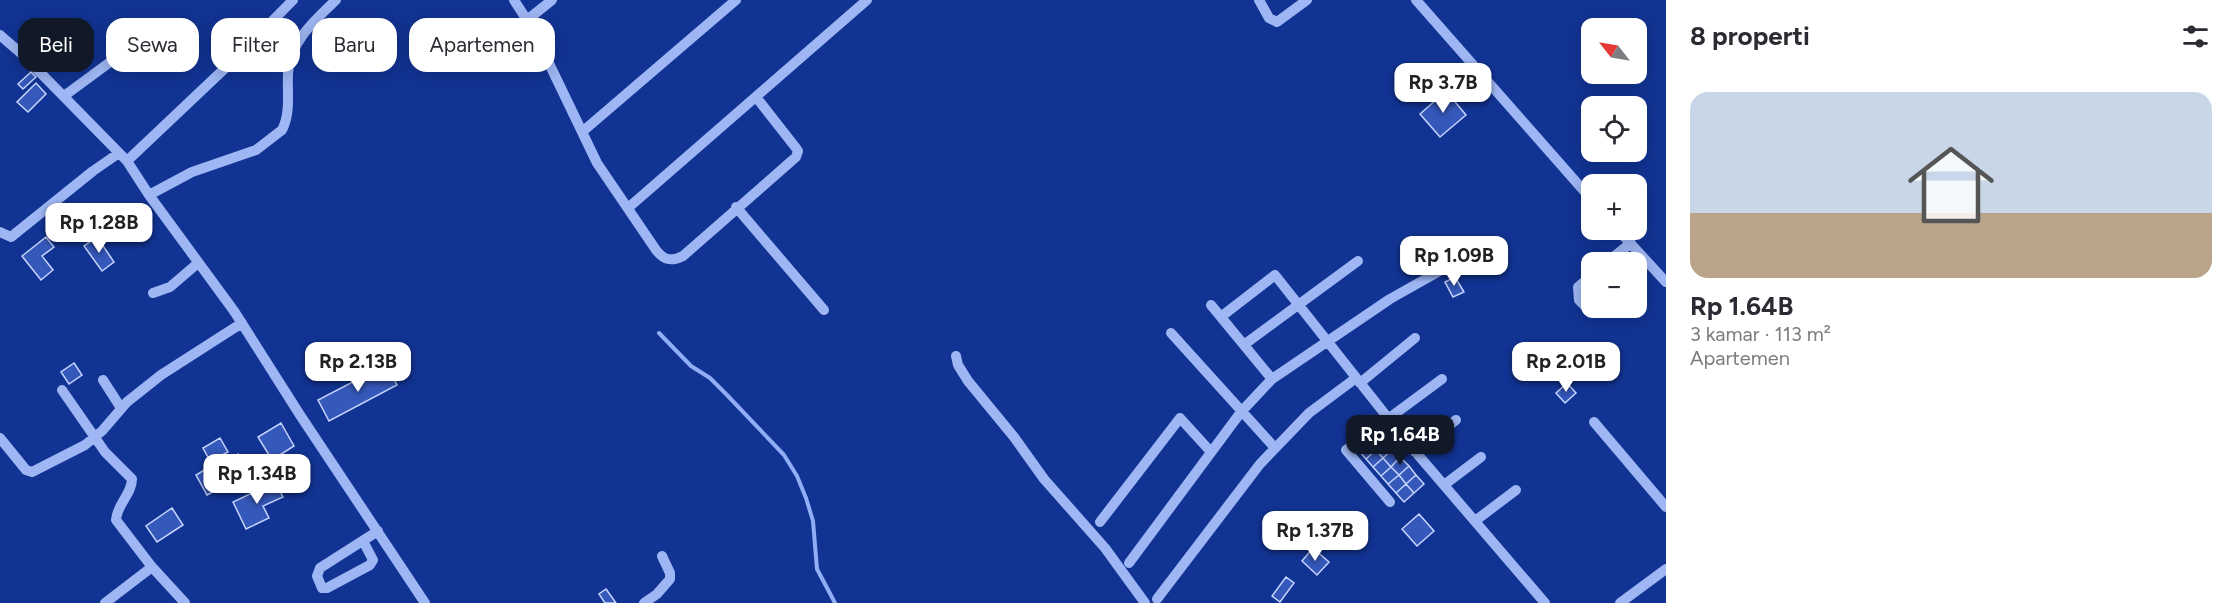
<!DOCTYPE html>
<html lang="id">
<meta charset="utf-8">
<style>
body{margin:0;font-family:Figtree,sans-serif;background:#f2f2f3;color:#2b2b33;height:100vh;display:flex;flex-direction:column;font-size:22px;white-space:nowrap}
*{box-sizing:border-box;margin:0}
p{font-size:20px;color:#7c7c81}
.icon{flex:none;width:33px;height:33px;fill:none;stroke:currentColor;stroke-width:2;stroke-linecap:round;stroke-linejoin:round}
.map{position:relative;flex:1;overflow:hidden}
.side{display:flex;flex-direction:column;background:#fff;width:570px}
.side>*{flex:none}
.banner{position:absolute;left:18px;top:18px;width:570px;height:54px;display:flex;gap:12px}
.needle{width:39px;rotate:301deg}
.tools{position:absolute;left:1581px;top:18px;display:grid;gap:12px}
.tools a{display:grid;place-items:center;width:66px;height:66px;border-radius:12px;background:#fff;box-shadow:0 3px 15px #0003;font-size:30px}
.price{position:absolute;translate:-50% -51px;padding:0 14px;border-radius:12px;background:#fff;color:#222;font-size:20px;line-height:39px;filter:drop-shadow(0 2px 3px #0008)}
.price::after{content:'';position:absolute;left:50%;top:36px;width:18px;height:14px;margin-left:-9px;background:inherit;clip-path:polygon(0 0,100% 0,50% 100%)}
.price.current{background:#111827;color:#fff}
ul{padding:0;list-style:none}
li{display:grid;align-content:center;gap:12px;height:318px;padding:0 24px}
li span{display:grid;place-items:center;height:186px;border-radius:18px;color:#555}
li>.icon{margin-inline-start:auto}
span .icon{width:108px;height:108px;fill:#fffc;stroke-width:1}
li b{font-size:26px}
h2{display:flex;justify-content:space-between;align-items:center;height:72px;padding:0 24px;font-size:26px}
.tag{padding:0 21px;border-radius:18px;background:#fff;box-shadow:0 3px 15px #0003;font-size:21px;line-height:54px}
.tag.current{background:#111827;color:#fff}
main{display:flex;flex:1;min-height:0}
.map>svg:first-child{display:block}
</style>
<main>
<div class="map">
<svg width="1666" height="603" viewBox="0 0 1666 603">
<rect width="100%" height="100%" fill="#113393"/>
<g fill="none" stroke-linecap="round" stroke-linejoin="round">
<!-- stream -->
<path stroke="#90adf6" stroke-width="4" d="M659,333L691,366L710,378L726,394L784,455L797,476L806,498L813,521L817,569L835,603"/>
</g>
<!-- building -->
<path fill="#3558bb" stroke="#c6d5fd" stroke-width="1.5" d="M56,32L75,50L66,60L47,42Z
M31,72L36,77L23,89L18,84Z
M36,83L46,94L28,112L17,102Z
M1446,91L1466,115L1440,137L1420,114Z
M46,237L54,247L42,256L53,270L41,280L22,256Z
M97,237L114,262L102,271L84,246Z
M1455,277L1464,292L1453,297L1445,282Z
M74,363L82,375L69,384L61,372Z
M387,364L397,385L329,421L318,400Z
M1567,383L1576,393L1565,403L1556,393Z
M281,423L294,446L272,460L258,437Z
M1380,431L1387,439L1376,450L1368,441Z
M220,438L228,452L210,461L203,448Z
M1368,441L1376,450L1366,459L1358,450Z
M1385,441L1393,449L1383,458L1376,450Z
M1393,449L1400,457L1391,467L1383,458Z
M1376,450L1383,458L1373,467L1366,459Z
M238,454L248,471L231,480L222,463Z
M1400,457L1409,466L1399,475L1391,467Z
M1383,458L1391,467L1381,476L1373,467Z
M211,466L223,487L207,495L196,475Z
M1409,466L1416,475L1406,484L1399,475Z
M1391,467L1399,475L1388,484L1381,476Z
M1399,475L1406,484L1396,493L1388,484Z
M1416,475L1424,484L1414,493L1406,484Z
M275,482L283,497L263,506L269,518L246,529L233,502Z
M1406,484L1414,493L1404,502L1396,493Z
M172,508L183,525L157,542L146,526Z
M1419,514L1434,531L1417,546L1402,529Z
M1313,548L1329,562L1317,575L1302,561Z
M1286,577L1294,583L1280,602L1272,596Z
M606,589L616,603H605L599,594Z"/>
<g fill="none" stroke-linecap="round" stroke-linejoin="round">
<!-- minor -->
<path stroke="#9eb6f3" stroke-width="10" d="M514,0L532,28L597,163L656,250C664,260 671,262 683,256L796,157L798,151L796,148L756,97
M1259,0L1269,18L1277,22L1307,0
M1416,0L1592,200
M527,20L552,0
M0,35L23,55L127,161L149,195L234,311L300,415L425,603
M64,96L136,43
M582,132L736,0
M127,161L239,55L293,0
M149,195L192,172L256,150L282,130C291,113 287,92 288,73C290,42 314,21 336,0
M736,207L824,310
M628,208L867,0
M1618,230L1666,282
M0,232L11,237L93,171L119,153
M1607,262L1631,243
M1592,275L1578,287L1579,300L1590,311L1603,308
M153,293L170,287L198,263
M1211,305L1272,379
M1222,316L1275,275L1407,442L1545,603
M1171,333L1275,448
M1245,344L1358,261
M956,356L958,365L968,381L1014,437L1044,479L1105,548L1145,603
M103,380L121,408
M1360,383L1415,338
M62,390L105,452L132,479C132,494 117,504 116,520L152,567L105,603
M1594,422L1666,507
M0,438L26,470L32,472L85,445L102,431L127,402L161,375L242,323
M1415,452L1456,420
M1444,485L1481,457
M1390,502L1346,450L1442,379
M1475,521L1516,490
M1100,522L1180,418L1211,452
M363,541L373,560L370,565L327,588H322L317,576L320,568L378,531
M1129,563L1241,412L1272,379L1390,299L1445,268
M152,567L185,603
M1157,599L1260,464L1309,413L1356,378
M644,603L657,594L670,579V573L662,556
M1620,603L1666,569"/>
</g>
</svg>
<div class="tools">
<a><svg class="needle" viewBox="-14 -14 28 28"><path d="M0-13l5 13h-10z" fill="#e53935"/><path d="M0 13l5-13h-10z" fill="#7c7c81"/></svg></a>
<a><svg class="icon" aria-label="locate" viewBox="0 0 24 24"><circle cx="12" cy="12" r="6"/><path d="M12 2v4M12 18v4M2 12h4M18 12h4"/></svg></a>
<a>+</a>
<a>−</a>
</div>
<b class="price" style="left:1443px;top:114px">Rp 3.7B</b>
<b class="price" style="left:99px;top:254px">Rp 1.28B</b>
<b class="price" style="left:1454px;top:287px">Rp 1.09B</b>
<b class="price" style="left:358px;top:393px">Rp 2.13B</b>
<b class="price" style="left:1566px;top:393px">Rp 2.01B</b>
<b class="price current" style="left:1400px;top:466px">Rp 1.64B</b>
<b class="price" style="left:257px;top:505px">Rp 1.34B</b>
<b class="price" style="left:1315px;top:562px">Rp 1.37B</b>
<div class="banner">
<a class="tag current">Beli</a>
<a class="tag">Sewa</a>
<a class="tag">Filter</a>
<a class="tag">Baru</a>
<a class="tag">Apartemen</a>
</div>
</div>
<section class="side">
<h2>8 properti<svg class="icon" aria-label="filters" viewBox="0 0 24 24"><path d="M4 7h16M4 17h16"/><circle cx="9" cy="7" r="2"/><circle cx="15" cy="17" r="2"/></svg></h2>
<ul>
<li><span style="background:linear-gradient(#c9d6e8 65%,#b9a48a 0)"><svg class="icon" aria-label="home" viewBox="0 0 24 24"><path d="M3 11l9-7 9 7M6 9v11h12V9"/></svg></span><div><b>Rp 1.64B</b><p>3 kamar · 113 m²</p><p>Apartemen</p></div></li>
</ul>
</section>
</main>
